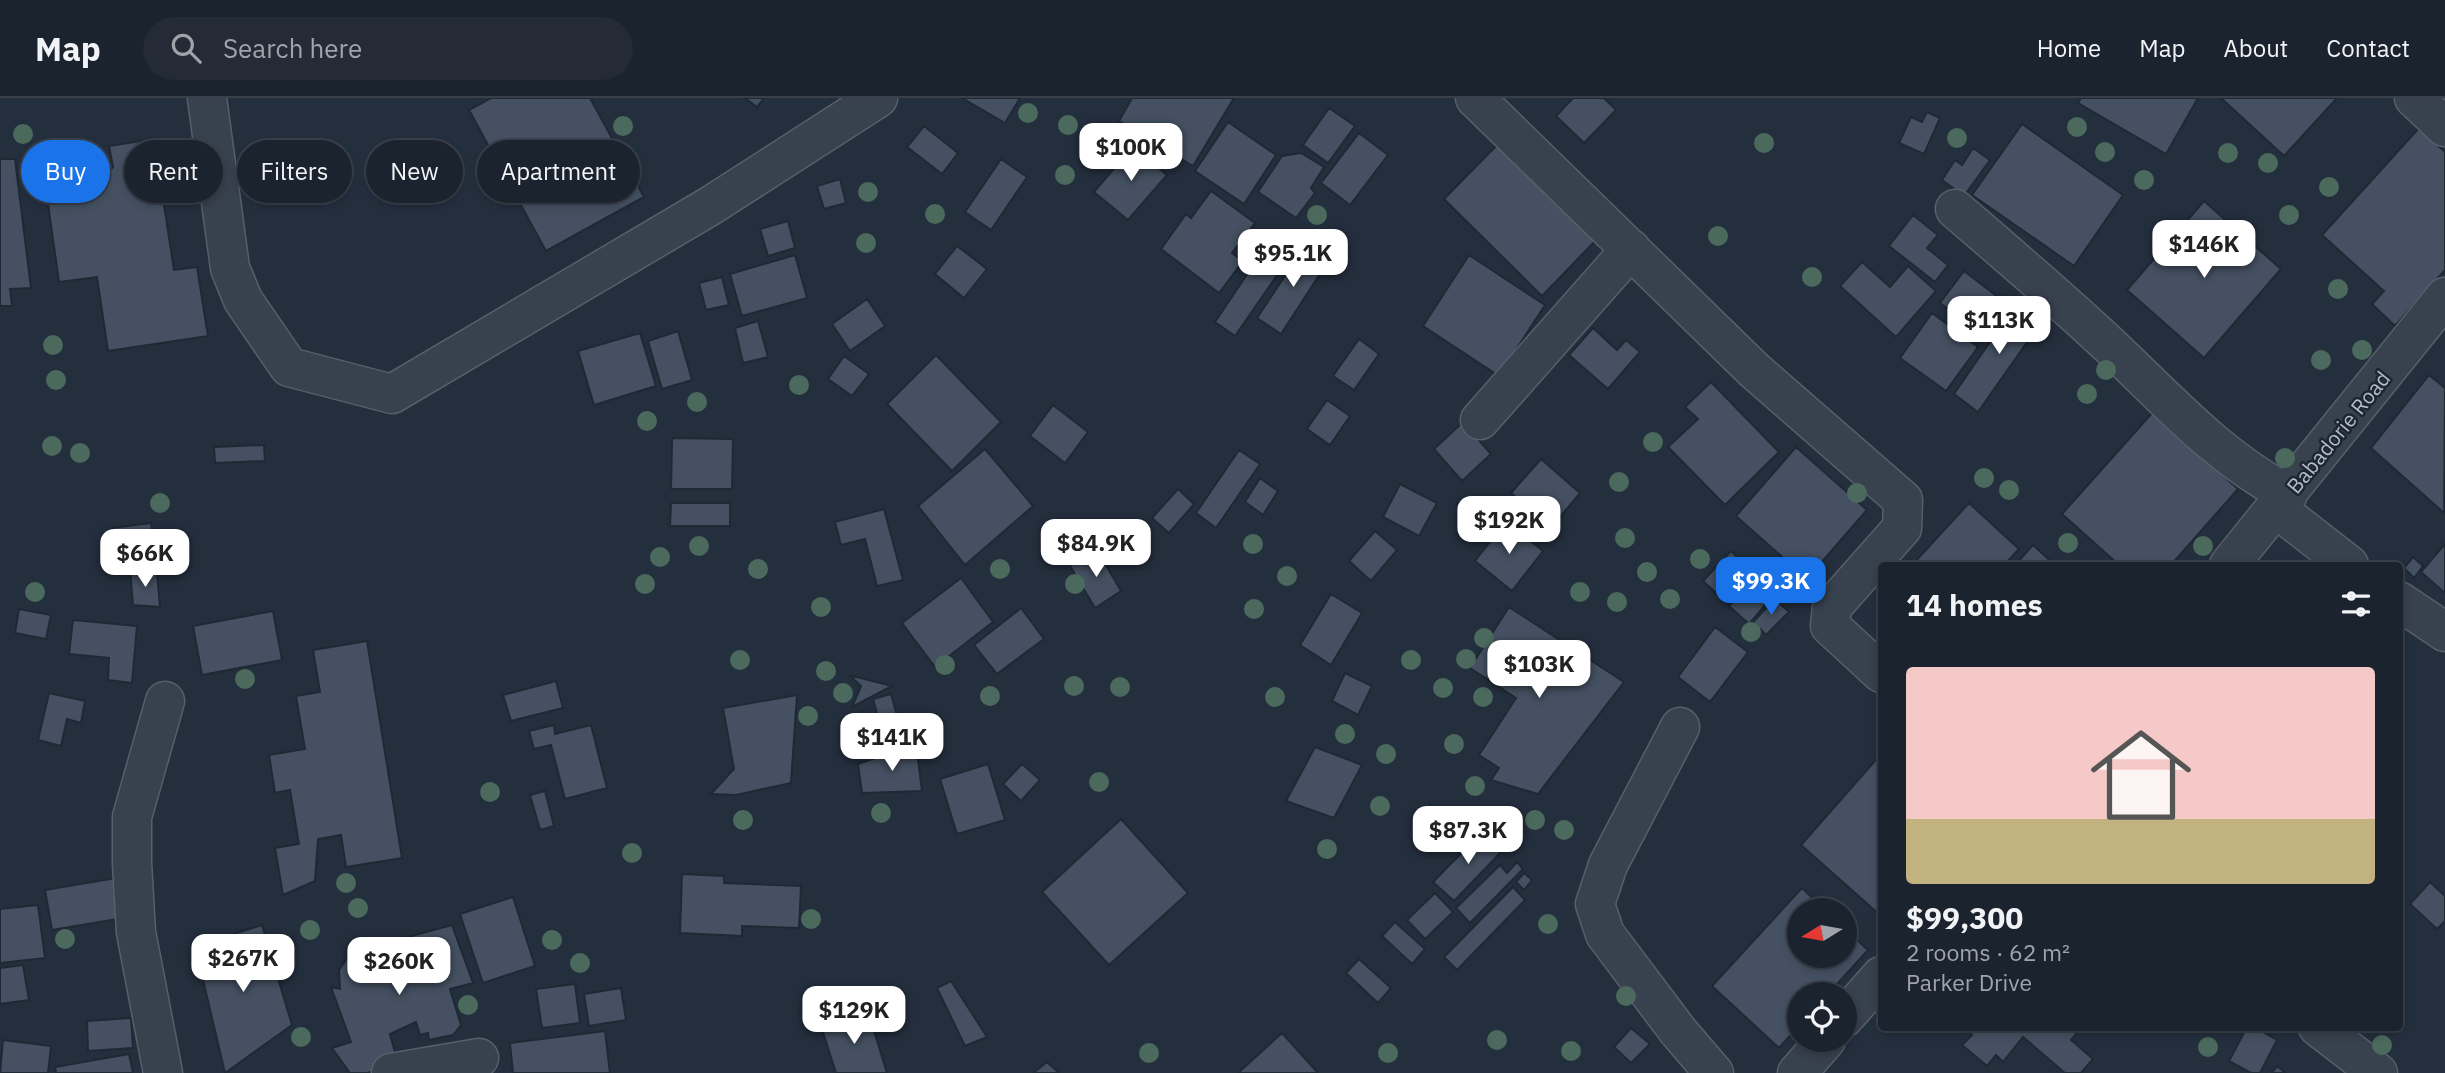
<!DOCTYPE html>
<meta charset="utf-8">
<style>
body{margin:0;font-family:"IBM Plex Sans",sans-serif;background:#242b36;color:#f1f3f6;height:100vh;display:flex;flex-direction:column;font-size:26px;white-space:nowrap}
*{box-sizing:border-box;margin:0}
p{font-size:23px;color:#a0a4aa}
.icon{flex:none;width:38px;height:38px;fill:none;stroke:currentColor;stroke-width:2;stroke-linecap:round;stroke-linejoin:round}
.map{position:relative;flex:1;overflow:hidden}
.drawer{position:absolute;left:1878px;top:464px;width:525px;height:469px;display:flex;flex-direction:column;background:#1b232e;border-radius:7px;box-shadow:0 4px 10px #0003,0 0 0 2px #39404a}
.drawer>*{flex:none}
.banner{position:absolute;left:21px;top:42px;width:665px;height:63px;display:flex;gap:14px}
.needle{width:46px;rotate:259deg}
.buttons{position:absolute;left:1787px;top:800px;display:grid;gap:14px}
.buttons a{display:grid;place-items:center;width:70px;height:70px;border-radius:50%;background:#1b232e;box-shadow:0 4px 10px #0003,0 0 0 2px #39404a;font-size:35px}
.price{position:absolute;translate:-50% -60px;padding:0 16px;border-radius:14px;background:#fff;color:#222;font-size:23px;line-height:46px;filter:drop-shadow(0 2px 4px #0008)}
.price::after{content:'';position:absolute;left:50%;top:42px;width:21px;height:16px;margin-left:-10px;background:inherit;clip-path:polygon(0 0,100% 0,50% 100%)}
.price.selected{background:#1a73e8;color:#fff}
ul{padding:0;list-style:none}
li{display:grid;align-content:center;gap:14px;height:371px;padding:0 28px}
li span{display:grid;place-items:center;height:217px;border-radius:7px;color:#555}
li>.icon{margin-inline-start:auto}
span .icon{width:126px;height:126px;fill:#fffc;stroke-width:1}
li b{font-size:30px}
h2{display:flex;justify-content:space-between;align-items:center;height:84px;padding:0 28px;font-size:30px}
.chip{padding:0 24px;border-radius:32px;background:#1b232e;box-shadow:0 4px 10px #0003,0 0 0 2px #39404a;font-size:24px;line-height:63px}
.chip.selected{background:#1a73e8;color:#fff}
header{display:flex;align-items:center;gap:42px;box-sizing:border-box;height:98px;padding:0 35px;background:#1b232e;border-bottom:2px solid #39404a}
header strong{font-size:33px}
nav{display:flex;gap:38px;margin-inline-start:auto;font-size:24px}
.search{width:490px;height:63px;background:#242b36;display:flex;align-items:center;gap:18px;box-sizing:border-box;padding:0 24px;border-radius:38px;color:#a0a4aa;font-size:26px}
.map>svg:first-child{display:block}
</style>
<header>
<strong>Map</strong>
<div class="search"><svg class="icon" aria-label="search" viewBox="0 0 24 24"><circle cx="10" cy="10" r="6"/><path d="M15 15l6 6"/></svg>Search here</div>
<nav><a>Home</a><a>Map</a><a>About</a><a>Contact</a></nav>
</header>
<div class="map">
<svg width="2445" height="975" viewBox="0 0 2445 975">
<rect width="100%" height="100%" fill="#242f3e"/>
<!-- building -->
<path fill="#455162" stroke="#1f2835" stroke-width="2" d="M491,0H590L644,99L546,153L469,12Z
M745,0H764L757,9Z
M962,0H1020L1005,25Z
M1132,0H1234L1193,68L1119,23Z
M1573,0H1604L1616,12L1584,45L1556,18Z
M2081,0H2198L2166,56L2078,5Z
M2221,0H2337L2284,58Z
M1329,10L1355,28L1328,65L1303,47Z
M1927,14L1940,20L1924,56L1899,45L1911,19L1922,24Z
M1228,24L1276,57L1244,106L1195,73Z
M2022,26L2123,97L2074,168L1972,97Z
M924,28L958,55L942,76L907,49Z
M2419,30L2445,54V172L2395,228L2372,206L2384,193L2322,137Z
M1359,35L1388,57L1350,107L1321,85Z
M154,41L174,172L197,169L208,238L108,253L97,179L59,184L48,106L86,100L113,69L109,48Z
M1499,45L1597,141L1542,198L1444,101Z
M1133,48L1167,77L1128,122L1094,94Z
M1973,50L1990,62L1964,98L1942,82L1955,62L1962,67Z
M1301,55L1324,69L1311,90L1315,95L1296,120L1258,94L1282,58Z
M0,61H15L31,190L10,191L12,208H0Z
M1001,61L1027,79L991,132L965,114Z
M840,81L846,105L824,111L817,88Z
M1211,93L1255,125L1232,155L1243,163L1219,195L1161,151L1186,116L1191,120Z
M2204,103L2281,171L2204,260L2127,192Z
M1913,117L1938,137L1927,150L1948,167L1935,184L1889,148Z
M788,123L795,150L768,158L760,131Z
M1275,135L1296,150L1235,238L1215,224Z
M1306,146L1329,162L1281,236L1257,220Z
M957,148L987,171L964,200L935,176Z
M795,157L807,200L742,218L730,176Z
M1469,157L1545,207L1499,278L1423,228Z
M1862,164L1890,189L1908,168L1936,193L1896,239L1840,188Z
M1964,173L2007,206L1984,237L1940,205Z
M722,179L729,207L706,212L699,185Z
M867,201L885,228L850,253L832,226Z
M2019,202L2044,220L1978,314L1954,296Z
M1932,215L1978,249L1946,293L1900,260Z
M758,223L768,259L743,265L735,230Z
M1593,230L1617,252L1626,242L1640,254L1608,291L1569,257Z
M678,233L692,282L662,291L648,243Z
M640,235L656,288L594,307L578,253Z
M1359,241L1379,256L1354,292L1333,278Z
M936,257L1001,324L952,373L887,306Z
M844,258L869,276L852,298L828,281Z
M2429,277L2445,290L2444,415L2371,350Z
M1711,284L1779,354L1725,407L1668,349L1698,321L1685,309Z
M1327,302L1350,318L1330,347L1307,331Z
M1053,307L1088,334L1065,365L1030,338Z
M2153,314L2238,391L2171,467H2119L2062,416Z
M1463,324L1491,356L1462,383L1434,351Z
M672,340L733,341L732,391H671Z
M264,347L265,363L215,365L214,349Z
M1796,349L1867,412L1807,481L1736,418Z
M985,351L1033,408L965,467L918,408Z
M1239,352L1260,366L1216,430L1196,415Z
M1541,361L1580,395L1551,430L1511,395Z
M1260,380L1278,393L1263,417L1245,404Z
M1400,386L1437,405L1419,438L1383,419Z
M1178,391L1194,406L1169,435L1152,420Z
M671,405H730V428H670Z
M1969,405L2019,451L2004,467H1912Z
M884,411L903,482L877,488L865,441L841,447L835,424Z
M1506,423L1543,453L1512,493L1475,463Z
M151,425L155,451L116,456L112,430Z
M1375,433L1397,452L1371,483L1349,463Z
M2445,446V495L2421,474Z
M2033,447L2055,467H2015Z
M1097,452L1121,493L1095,510L1070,468Z
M1731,453L1752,473L1725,503L1703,483Z
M2413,459L2423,468L2414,480L2404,470Z
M130,471L157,476L160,509L133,507Z
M961,480L993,524L935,569L902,525Z
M1754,481L1773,498L1749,526L1729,508Z
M1331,496L1362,515L1331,567L1300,547Z
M1775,501L1789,514L1766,537L1753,524Z
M1509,509L1624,584L1538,696L1491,682L1499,670L1479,657L1516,600L1470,570Z
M1021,510L1044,541L997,576L974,547Z
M19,511L51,517L46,541L15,535Z
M273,513L282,562L202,577L193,528Z
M73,522L137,528L132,585L108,582L109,560L69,556Z
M1715,529L1748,554L1710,604L1678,579Z
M367,543L402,760L346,769L341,737L318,741L315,783L283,797L275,750L299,746L290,692L275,695L269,657L305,651L296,598L320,594L313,552Z
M1345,575L1372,588L1358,617L1332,603Z
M849,577L892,588L852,609L861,588Z
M556,583L563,610L511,623L503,597Z
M49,595L85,603L81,625L67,621L61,648L38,642Z
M891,596L898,621L880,626L873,601Z
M797,597L791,685L736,697L711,696L734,671L723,610Z
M554,627L555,636L591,627L607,690L565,701L551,647L534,651L529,633Z
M916,646L922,693L862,695L858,666Z
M1315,649L1362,667L1334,720L1286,703Z
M1881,656V818L1801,747Z
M988,666L1005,722L957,736L940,681Z
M1022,666L1040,682L1021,703L1003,686Z
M545,693L554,728L540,732L530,697Z
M1121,721L1188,795L1109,867L1042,794Z
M1483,733L1503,752L1454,803L1433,784Z
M1517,764L1523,771L1470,825L1456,810L1500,767L1507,775Z
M1524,775L1532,782L1524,792L1516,784Z
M682,776L724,778V785L801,788L799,830L742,828V838L680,835Z
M116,780L123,820L52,832L45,792Z
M2430,784L2445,798V823L2437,831L2410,806Z
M1513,789L1525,802L1457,872L1444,859Z
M1802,790L1825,812H1799V858H1844V830L1868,852L1828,896H1799V928L1779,950L1712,888Z
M1435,795L1453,814L1425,841L1407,822Z
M513,799L535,868L483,885L460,816Z
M38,807L45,860L0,865V811Z
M1395,824L1425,851L1412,866L1382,838Z
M262,827L292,927L225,975L195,848Z
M452,827L473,885L450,891L461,927L453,937L429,942L428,935L420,937L416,924L390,936L399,969L366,975H350L332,950L351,944L331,889L340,891L339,872L348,859L375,852L384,860L402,855L397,842Z
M1359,861L1391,890L1378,905L1346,875Z
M23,867L29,902L0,906V870Z
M951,883L987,939L965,948L937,890Z
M575,886L580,925L542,930L536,891Z
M621,890L626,922L589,928L584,896Z
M868,913L887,975H836L821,928Z
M131,920L133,950L88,953L87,923Z
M1964,929H2082L2071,942L2093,961L2081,975H2065L2023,939L2003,964L1996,957L1987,968L1962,947L1972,937Z
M2247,929H2254L2277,942L2260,975H2251L2229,963Z
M1631,930L1650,946L1631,965L1614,949Z
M605,933L610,975H513L510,945Z
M1282,935L1318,975H1238Z
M3,942L51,948L48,975H0Z
M129,956L133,975H56L55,969Z
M1047,964L1059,975H1033Z
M2277,968L2286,975H2272Z"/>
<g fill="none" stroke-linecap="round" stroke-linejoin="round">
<defs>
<path id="minor" d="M207,0L230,170L243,202L289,269L392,296L710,108L878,0
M1475,0L1754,272L1903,402L1902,430L1832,509L1830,528L1881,575
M2414,0L2445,29
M1955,111C2006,155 2058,199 2107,245C2165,299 2217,359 2288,396
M1480,322L1631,151
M2276,410L2349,467
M2229,467L2445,199
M2399,503L2445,534
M1680,629L1608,767L1595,806L1605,836L1678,933L1714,975
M1844,920L1881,878
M2318,929L2378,975
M163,975L136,834L132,765V719L165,603
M391,975L479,960
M1797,975L1826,942"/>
</defs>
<!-- minor casing -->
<use href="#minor" stroke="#565f6c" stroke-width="41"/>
<!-- minor -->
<use href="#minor" stroke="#38414e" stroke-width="38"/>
</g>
<!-- trees -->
<g fill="#4b6a5d">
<circle cx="1028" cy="15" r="10"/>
<circle cx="1068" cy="27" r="10"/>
<circle cx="623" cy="28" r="10"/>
<circle cx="2077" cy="29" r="10"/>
<circle cx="23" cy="36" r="10"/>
<circle cx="1957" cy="40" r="10"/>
<circle cx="1764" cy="45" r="10"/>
<circle cx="2105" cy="54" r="10"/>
<circle cx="2228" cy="55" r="10"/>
<circle cx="2268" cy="65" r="10"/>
<circle cx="1065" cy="77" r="10"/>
<circle cx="2144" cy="82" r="10"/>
<circle cx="2329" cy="89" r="10"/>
<circle cx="868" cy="94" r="10"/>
<circle cx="935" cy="116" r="10"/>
<circle cx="1317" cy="117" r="10"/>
<circle cx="2289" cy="117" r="10"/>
<circle cx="1718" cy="138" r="10"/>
<circle cx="866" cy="145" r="10"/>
<circle cx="1812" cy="179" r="10"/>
<circle cx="2338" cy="191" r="10"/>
<circle cx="53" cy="247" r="10"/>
<circle cx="2362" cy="252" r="10"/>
<circle cx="2321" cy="262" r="10"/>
<circle cx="2106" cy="272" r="10"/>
<circle cx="56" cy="282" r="10"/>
<circle cx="799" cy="287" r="10"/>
<circle cx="2087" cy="296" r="10"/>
<circle cx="697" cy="304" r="10"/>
<circle cx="647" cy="323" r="10"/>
<circle cx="1653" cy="344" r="10"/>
<circle cx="52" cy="348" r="10"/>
<circle cx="80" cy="355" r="10"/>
<circle cx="2285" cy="360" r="10"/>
<circle cx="1984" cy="380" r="10"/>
<circle cx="1619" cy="384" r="10"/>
<circle cx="2009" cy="392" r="10"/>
<circle cx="1857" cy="395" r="10"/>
<circle cx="160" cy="405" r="10"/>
<circle cx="1625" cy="440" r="10"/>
<circle cx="2068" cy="445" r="10"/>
<circle cx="1253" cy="446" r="10"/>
<circle cx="699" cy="448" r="10"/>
<circle cx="2203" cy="448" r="10"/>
<circle cx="660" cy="459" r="10"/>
<circle cx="1700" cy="461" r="10"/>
<circle cx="758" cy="471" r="10"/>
<circle cx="1000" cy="471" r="10"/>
<circle cx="1647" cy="474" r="10"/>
<circle cx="1287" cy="478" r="10"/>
<circle cx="645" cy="486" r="10"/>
<circle cx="1075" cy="486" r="10"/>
<circle cx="35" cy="494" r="10"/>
<circle cx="1580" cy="494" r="10"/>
<circle cx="1670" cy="501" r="10"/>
<circle cx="1617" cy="504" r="10"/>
<circle cx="821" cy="509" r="10"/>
<circle cx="1254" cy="511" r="10"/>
<circle cx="1751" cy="534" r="10"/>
<circle cx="1484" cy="540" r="10"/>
<circle cx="1466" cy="561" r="10"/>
<circle cx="740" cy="562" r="10"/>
<circle cx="1411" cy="562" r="10"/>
<circle cx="945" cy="567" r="10"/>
<circle cx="826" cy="573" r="10"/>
<circle cx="245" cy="581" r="10"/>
<circle cx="1074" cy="588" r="10"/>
<circle cx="1120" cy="589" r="10"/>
<circle cx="1443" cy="590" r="10"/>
<circle cx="843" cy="595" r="10"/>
<circle cx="990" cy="598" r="10"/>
<circle cx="1275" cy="599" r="10"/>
<circle cx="1483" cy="599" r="10"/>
<circle cx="808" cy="618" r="10"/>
<circle cx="1345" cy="636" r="10"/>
<circle cx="1454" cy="646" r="10"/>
<circle cx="1386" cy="656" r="10"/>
<circle cx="1099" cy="684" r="10"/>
<circle cx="1475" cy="688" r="10"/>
<circle cx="490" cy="694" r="10"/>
<circle cx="1380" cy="708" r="10"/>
<circle cx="881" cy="715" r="10"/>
<circle cx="743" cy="722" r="10"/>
<circle cx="1535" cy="722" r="10"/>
<circle cx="1564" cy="732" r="10"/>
<circle cx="1327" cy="751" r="10"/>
<circle cx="632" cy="755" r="10"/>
<circle cx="346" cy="785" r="10"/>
<circle cx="358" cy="810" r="10"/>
<circle cx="811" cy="821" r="10"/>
<circle cx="1548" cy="826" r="10"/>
<circle cx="310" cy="832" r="10"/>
<circle cx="65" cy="841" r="10"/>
<circle cx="552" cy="842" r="10"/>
<circle cx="281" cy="860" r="10"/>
<circle cx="580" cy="865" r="10"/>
<circle cx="1626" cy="898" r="10"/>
<circle cx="468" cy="907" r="10"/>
<circle cx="301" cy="939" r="10"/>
<circle cx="1497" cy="942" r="10"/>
<circle cx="2382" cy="947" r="10"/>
<circle cx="2208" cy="949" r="10"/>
<circle cx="1571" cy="953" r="10"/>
<circle cx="1149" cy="955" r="10"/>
<circle cx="1388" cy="955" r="10"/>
</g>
<g text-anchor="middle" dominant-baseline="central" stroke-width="5" stroke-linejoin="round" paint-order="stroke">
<!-- street labels -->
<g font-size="21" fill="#b4bcc9" stroke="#1d2633">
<text transform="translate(2338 334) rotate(-51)">Babadorie Road</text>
</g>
</g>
</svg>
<div class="buttons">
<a><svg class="needle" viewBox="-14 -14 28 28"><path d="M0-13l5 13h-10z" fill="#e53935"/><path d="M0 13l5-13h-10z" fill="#a0a4aa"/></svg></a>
<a><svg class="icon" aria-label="locate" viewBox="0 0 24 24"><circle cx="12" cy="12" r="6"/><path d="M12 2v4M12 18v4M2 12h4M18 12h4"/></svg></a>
</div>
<b class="price" style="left:1131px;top:85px">$100K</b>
<b class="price" style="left:2204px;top:182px">$146K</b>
<b class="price" style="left:1293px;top:191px">$95.1K</b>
<b class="price" style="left:1999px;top:258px">$113K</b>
<b class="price" style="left:1509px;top:458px">$192K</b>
<b class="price" style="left:1096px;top:481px">$84.9K</b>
<b class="price" style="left:145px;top:491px">$66K</b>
<b class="price selected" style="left:1771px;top:519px">$99.3K</b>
<b class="price" style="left:1539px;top:602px">$103K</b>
<b class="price" style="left:892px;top:675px">$141K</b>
<b class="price" style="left:1468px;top:768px">$87.3K</b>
<b class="price" style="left:243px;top:896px">$267K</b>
<b class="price" style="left:399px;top:899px">$260K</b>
<b class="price" style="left:854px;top:948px">$129K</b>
<div class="banner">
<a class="chip selected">Buy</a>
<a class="chip">Rent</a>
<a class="chip">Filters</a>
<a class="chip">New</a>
<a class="chip">Apartment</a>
</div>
<section class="drawer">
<h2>14 homes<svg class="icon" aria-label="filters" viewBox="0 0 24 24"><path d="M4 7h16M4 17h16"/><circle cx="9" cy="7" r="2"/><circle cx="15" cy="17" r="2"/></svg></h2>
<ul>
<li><span style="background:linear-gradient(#f6c9c9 70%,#c2b280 0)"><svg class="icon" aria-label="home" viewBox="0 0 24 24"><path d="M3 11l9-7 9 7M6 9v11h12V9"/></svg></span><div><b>$99,300</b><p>2 rooms · 62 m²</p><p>Parker Drive</p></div></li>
</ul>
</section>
</div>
